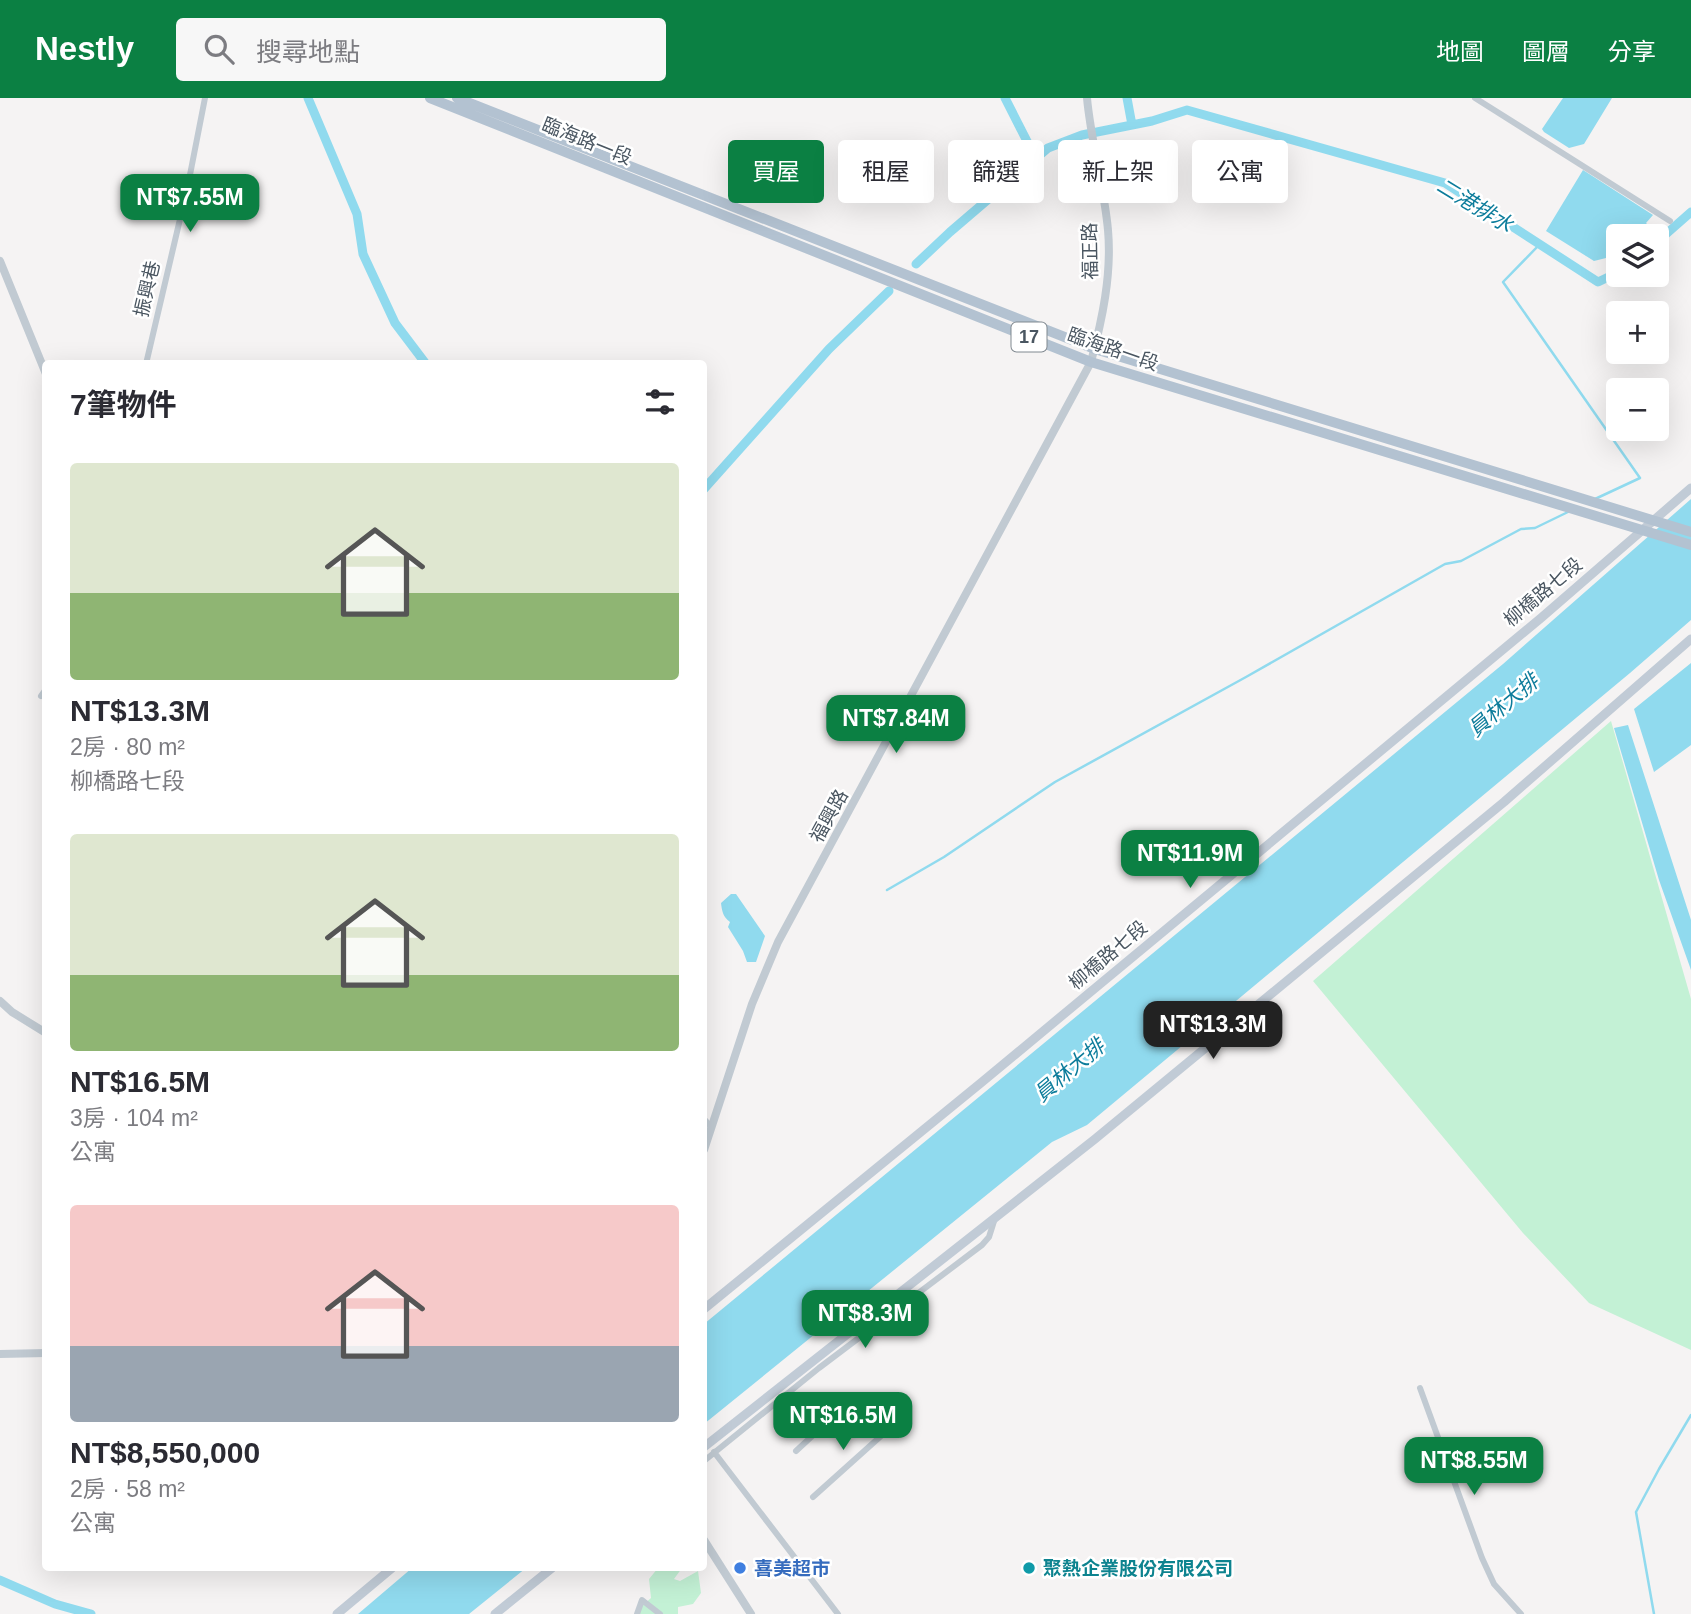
<!DOCTYPE html>
<html lang="zh-TW">
<meta charset="utf-8">
<style>
body{margin:0;font-family:Arial,"Noto Sans TC",sans-serif;background:#f7f7f7;color:#2b2b33;height:100vh;display:flex;flex-direction:column;font-size:26px;white-space:nowrap}
*{box-sizing:border-box;margin:0}
p{font-size:23px;color:#7c7c81}
.icon{flex:none;width:38px;height:38px;fill:none;stroke:currentColor;stroke-width:2;stroke-linecap:round;stroke-linejoin:round}
.map{position:relative;flex:1;overflow:hidden}
.drawer{position:absolute;left:42px;top:262px;width:665px;height:1211px;display:flex;flex-direction:column;background:#fff;border-radius:7px;box-shadow:0 7px 28px #0002}
.drawer>*{flex:none}
.banner{position:absolute;left:728px;top:42px;width:665px;height:63px;display:flex;gap:14px}
.tools{position:absolute;left:1606px;top:126px;display:grid;gap:14px}
.tools a{display:grid;place-items:center;width:63px;height:63px;border-radius:7px;background:#fff;box-shadow:0 7px 28px #0002;font-size:35px}
.price{position:absolute;translate:-50% -60px;padding:0 16px;border-radius:14px;background:#0b8043;color:#fff;font-size:23px;line-height:46px;filter:drop-shadow(0 2px 4px #0008)}
.price::after{content:'';position:absolute;left:50%;top:42px;width:21px;height:16px;margin-left:-10px;background:inherit;clip-path:polygon(0 0,100% 0,50% 100%)}
.price.on{background:#222;color:#fff}
ul{padding:0;list-style:none}
li{display:grid;align-content:center;gap:14px;height:371px;padding:0 28px}
li span{display:grid;place-items:center;height:217px;border-radius:7px;color:#555}
li>.icon{margin-inline-start:auto}
span .icon{width:126px;height:126px;fill:#fffc;stroke-width:1}
li b{font-size:30px}
h2{display:flex;justify-content:space-between;align-items:center;height:84px;padding:0 28px;font-size:30px}
.tag{padding:0 24px;border-radius:7px;background:#fff;box-shadow:0 7px 28px #0002;font-size:24px;line-height:63px}
.tag.on{background:#0b8043;color:#fff}
header{display:flex;align-items:center;gap:42px;box-sizing:border-box;height:98px;padding:0 35px;background:#0b8043;color:#fff}
header strong{font-size:33px}
nav{display:flex;gap:38px;margin-inline-start:auto;font-size:24px}
.search{width:490px;height:63px;background:#f7f7f7;display:flex;align-items:center;gap:18px;box-sizing:border-box;padding:0 24px;border-radius:7px;color:#7c7c81;font-size:26px}
.map>svg:first-child{display:block}
</style>
<header>
<strong>Nestly</strong>
<div class="search"><svg class="icon" aria-label="search" viewBox="0 0 24 24"><circle cx="10" cy="10" r="6"/><path d="M15 15l6 6"/></svg>搜尋地點</div>
<nav><a>地圖</a><a>圖層</a><a>分享</a></nav>
</header>
<div class="map">
<svg width="1691" height="1516" viewBox="0 0 1691 1516">
<rect width="100%" height="100%" fill="#f5f3f3"/>
<!-- green -->
<path fill="#c3f1d5" d="M1611,623L1691,901V1252L1589,1205L1523,1135L1313,883Z
M658,1470H682L674,1481L680,1483L698,1473L701,1495L693,1506L678,1509V1516H636L635,1514L651,1500L649,1481Z"/>
<!-- water -->
<path fill="#90daee" d="M1563,0H1612L1584,46L1569,50L1544,34L1542,31Z
M1583,72L1653,117L1646,125L1651,130L1640,138H1619V152L1606,160L1594,163L1546,133Z
M1691,401V522L1630,575L1087,1027L1052,1044L704,1326V1226L1503,566Z
M1691,565V647L1654,674L1634,611Z
M1628,627L1691,822V872L1659,782L1614,630Z
M731,796H736L765,838L756,864H747L743,853L728,829L730,824C723,819 722,813 721,805Z
M412,1470H526L469,1516H358Z"/>
<g fill="none" stroke-linecap="round" stroke-linejoin="round">
<!-- stream -->
<path stroke="#90daee" stroke-width="2.5" d="M1540,146L1503,184L1640,380L1595,401
M887,792L944,759L1055,684L1246,579L1445,466L1461,463L1521,431L1535,430L1570,413
M1654,1516L1636,1414L1659,1371L1691,1317"/>
<!-- canal -->
<path stroke="#90daee" stroke-width="9" d="M308,0L357,116L363,156L395,225L426,266
M1005,0L1032,53L1038,59
M1127,0L1132,27
M1657,144L1691,114
M916,166L950,134L1048,50L1082,37L1152,23L1187,12L1445,85L1598,184L1619,174
M704,391L829,251L889,193
M0,1482L55,1506L91,1516"/>
<!-- minor -->
<path stroke="#c1cad2" stroke-width="6" d="M1475,0L1670,123
M146,266L188,87L205,0
M41,598L46,591
M704,1021L711,1029
M1420,1290L1482,1460L1494,1486L1521,1516
M796,1353L852,1301
M714,1354L838,1516
M704,1363L819,1270L982,1147L989,1139L995,1120
M813,1399L891,1329
M637,1516L642,1502L660,1516"/>
<!-- tertiary -->
<path stroke="#c1cad2" stroke-width="8" d="M0,163L46,276
M0,903L12,914L46,935
M704,1052L752,906L778,844L1091,264C1102,222 1112,177 1108,132C1104,88 1091,44 1087,0
M0,1256L46,1255
M704,1442L751,1516"/>
<!-- secondary -->
<path stroke="#c1cbd6" stroke-width="9" d="M704,1211L982,984L1541,520L1691,390
M704,1349L1095,1041L1504,704L1691,541
M337,1516L392,1470
M495,1516L552,1470"/>
<!-- primary -->
<path stroke="#b3c2d1" stroke-width="10" d="M430,0L1091,264L1691,447
M457,0L1095,251L1691,434"/>
</g>
<!-- markers -->
<circle fill="#3f7fe0" stroke="#fff" stroke-width="2.5" cx="740" cy="1470" r="7"/>
<circle fill="#0f9aa8" stroke="#fff" stroke-width="2.5" cx="1029" cy="1470" r="7"/>
<g text-anchor="middle" dominant-baseline="central" stroke-width="5" stroke-linejoin="round" paint-order="stroke">
<!-- shield labels -->
<rect fill="#fff" stroke="#808990" stroke-width="2" x="1011.5" y="224.5" width="35" height="29" rx="5"/>
<g font-size="18" font-weight="bold" fill="#4a5661">
<text x="1029" y="239">17</text>
</g>
<!-- street labels -->
<g font-size="19" fill="#4a5661" stroke="#fff">
<text transform="translate(587 43) rotate(22)">臨海路一段</text>
<text transform="translate(1090 153) rotate(-91)">福正路</text>
<text transform="translate(147 191) rotate(-77)">振興巷</text>
<text transform="translate(1113 251) rotate(19)">臨海路一段</text>
<text transform="translate(1543 494) rotate(-40)">柳橋路七段</text>
<text transform="translate(829 718) rotate(-61)">福興路</text>
<text transform="translate(1108 857) rotate(-40)">柳橋路七段</text>
</g>
<!-- shop labels -->
<g font-size="19" font-weight="bold" fill="#366cbe" stroke="#fff" text-anchor="start">
<text x="754" y="1470">喜美超市</text>
</g>
<!-- culture labels -->
<g font-size="19" font-weight="bold" fill="#0d838f" stroke="#fff" text-anchor="start">
<text x="1043" y="1470">聚熱企業股份有限公司</text>
</g>
<!-- water labels -->
<g font-size="21" font-style="italic" fill="#0c7c9b" stroke="#fff">
<text transform="translate(1475 107) rotate(31)">二港排水</text>
<text transform="translate(1503 607) rotate(-40)">員林大排</text>
<text transform="translate(1069 972) rotate(-40)">員林大排</text>
</g>
</g>
</svg>
<div class="tools">
<a><svg class="icon" aria-label="layers" viewBox="0 0 24 24"><path d="M12 4l9 5-9 5-9-5zM3 14l9 5 9-5"/></svg></a>
<a>+</a>
<a>−</a>
</div>
<b class="price" style="left:190px;top:136px">NT$7.55M</b>
<b class="price" style="left:896px;top:657px">NT$7.84M</b>
<b class="price" style="left:1190px;top:792px">NT$11.9M</b>
<b class="price on" style="left:1213px;top:963px">NT$13.3M</b>
<b class="price" style="left:865px;top:1252px">NT$8.3M</b>
<b class="price" style="left:843px;top:1354px">NT$16.5M</b>
<b class="price" style="left:1474px;top:1399px">NT$8.55M</b>
<div class="banner">
<a class="tag on">買屋</a>
<a class="tag">租屋</a>
<a class="tag">篩選</a>
<a class="tag">新上架</a>
<a class="tag">公寓</a>
</div>
<section class="drawer">
<h2>7筆物件<svg class="icon" aria-label="filters" viewBox="0 0 24 24"><path d="M4 7h16M4 17h16"/><circle cx="9" cy="7" r="2"/><circle cx="15" cy="17" r="2"/></svg></h2>
<ul>
<li><span style="background:linear-gradient(#dfe7d0 60%,#8fb573 0)"><svg class="icon" aria-label="home" viewBox="0 0 24 24"><path d="M3 11l9-7 9 7M6 9v11h12V9"/></svg></span><div><b>NT$13.3M</b><p>2房 · 80 m²</p><p>柳橋路七段</p></div></li>
<li><span style="background:linear-gradient(#dfe7d0 65%,#8fb573 0)"><svg class="icon" aria-label="home" viewBox="0 0 24 24"><path d="M3 11l9-7 9 7M6 9v11h12V9"/></svg></span><div><b>NT$16.5M</b><p>3房 · 104 m²</p><p>公寓</p></div></li>
<li><span style="background:linear-gradient(#f6c9c9 65%,#9aa5b1 0)"><svg class="icon" aria-label="home" viewBox="0 0 24 24"><path d="M3 11l9-7 9 7M6 9v11h12V9"/></svg></span><div><b>NT$8,550,000</b><p>2房 · 58 m²</p><p>公寓</p></div></li>
</ul>
</section>
</div>
